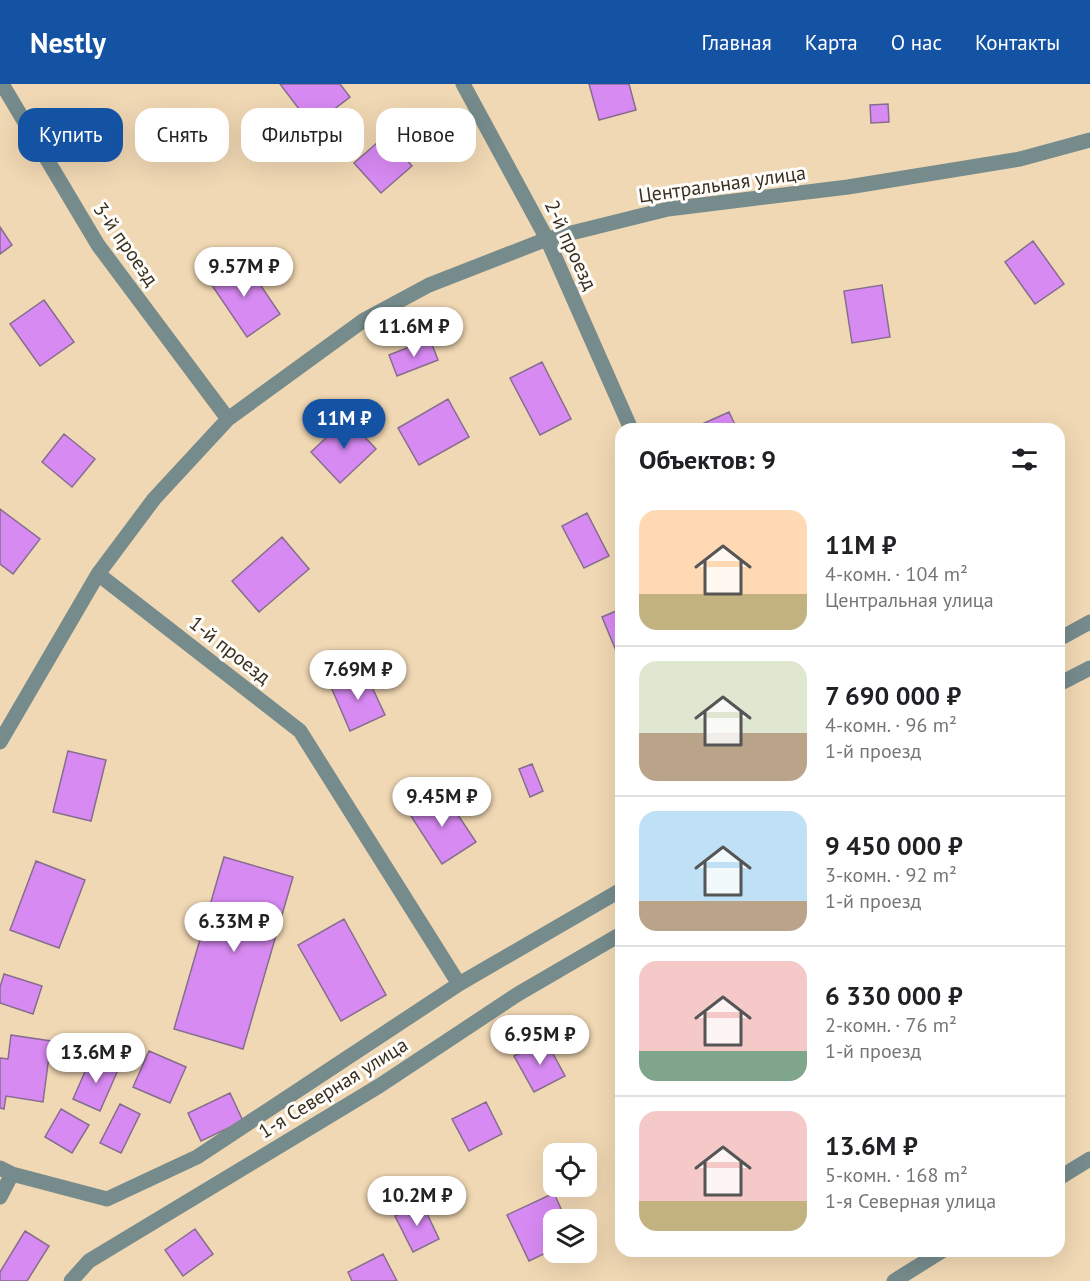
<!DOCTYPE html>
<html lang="ru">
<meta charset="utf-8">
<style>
body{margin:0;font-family:"PT Sans",sans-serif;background:#f6f6f6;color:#202124;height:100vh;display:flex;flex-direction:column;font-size:22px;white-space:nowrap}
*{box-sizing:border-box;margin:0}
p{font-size:20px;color:#757577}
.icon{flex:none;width:33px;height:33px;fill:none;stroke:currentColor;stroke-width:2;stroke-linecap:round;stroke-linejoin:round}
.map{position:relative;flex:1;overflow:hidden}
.drawer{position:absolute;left:615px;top:339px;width:450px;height:834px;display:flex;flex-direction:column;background:#fff;border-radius:18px;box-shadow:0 6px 24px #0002}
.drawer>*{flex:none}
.hud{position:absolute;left:18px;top:24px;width:507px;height:54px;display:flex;gap:12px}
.tools{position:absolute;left:543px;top:1059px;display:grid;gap:12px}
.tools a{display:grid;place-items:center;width:54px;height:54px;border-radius:12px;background:#fff;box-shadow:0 6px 24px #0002;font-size:30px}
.price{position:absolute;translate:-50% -51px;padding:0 14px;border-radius:21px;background:#fff;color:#222;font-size:20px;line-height:39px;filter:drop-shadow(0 2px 3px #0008)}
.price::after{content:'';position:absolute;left:50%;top:36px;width:18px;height:14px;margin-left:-9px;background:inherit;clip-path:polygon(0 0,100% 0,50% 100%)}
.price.active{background:#1453a4;color:#fff}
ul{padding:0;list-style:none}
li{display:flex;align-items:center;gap:18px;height:150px;padding:0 24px}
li+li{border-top:2px solid #e0e0e0}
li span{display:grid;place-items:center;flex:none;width:168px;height:120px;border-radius:18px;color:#555}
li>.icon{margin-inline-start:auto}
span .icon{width:72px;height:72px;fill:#fffc;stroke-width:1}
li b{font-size:26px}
h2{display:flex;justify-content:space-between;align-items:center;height:72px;padding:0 24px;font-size:26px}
.pill{padding:0 21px;border-radius:18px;background:#fff;box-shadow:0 6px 24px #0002;font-size:21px;line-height:54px}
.pill.active{background:#1453a4;color:#fff}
header{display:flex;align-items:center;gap:36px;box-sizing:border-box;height:84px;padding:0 30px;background:#1453a4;color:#fff}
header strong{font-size:28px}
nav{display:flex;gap:33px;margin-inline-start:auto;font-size:21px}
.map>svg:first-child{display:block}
</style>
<header>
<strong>Nestly</strong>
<nav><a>Главная</a><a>Карта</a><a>О нас</a><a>Контакты</a></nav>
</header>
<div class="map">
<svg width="1090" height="1197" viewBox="0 0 1090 1197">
<rect width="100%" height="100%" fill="#f1d8b4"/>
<!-- building -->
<path fill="#d88af3" stroke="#856e8d" stroke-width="1.5" d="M280,0H340L350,13L312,42Z
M589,0H629L636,26L599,36Z
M888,20L889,38L871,39L870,21Z
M386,51L412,82L381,109L354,79Z
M0,143L12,161L0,170Z
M1033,157L1064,200L1035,220L1005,178Z
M242,174L280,230L247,253L209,197Z
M882,201L890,253L852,259L844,207Z
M44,216L74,258L40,282L10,240Z
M430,255L438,276L397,292L389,271Z
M542,278L571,335L540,351L510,294Z
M448,315L469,353L419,381L398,344Z
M729,328L737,345H691Z
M347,334L376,365L340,399L311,368Z
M64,350L95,375L72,403L42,378Z
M0,425L40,455L13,490L0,480Z
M587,429L609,472L584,484L562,442Z
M282,453L309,485L259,528L232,497Z
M621,525V568L617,569L602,533Z
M365,588L385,631L350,647L331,603Z
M68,667L106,676L91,737L53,728Z
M532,680L543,707L530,713L519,685Z
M442,707L476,758L442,780L409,729Z
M224,773L293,793L243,965L174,945Z
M36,777L85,796L59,864L10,846Z
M344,835L386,911L341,937L298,861Z
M4,890L42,902L33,930L0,919V903Z
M11,951L51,957L43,1018L6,1012L4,1025L0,1024V974L8,975Z
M545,955L565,992L534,1008L514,972Z
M149,967L186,983L170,1019L133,1003Z
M91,974L118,986L100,1027L73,1015Z
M230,1009L243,1037L201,1057L188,1029Z
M486,1018L502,1050L469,1067L452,1035Z
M120,1020L140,1030L121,1069L100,1059Z
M61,1025L89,1041L72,1069L45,1053Z
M554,1109L566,1136H554V1165L529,1177L507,1131Z
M422,1119L439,1155L413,1168L395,1132Z
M195,1145L213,1170L183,1192L165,1166Z
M25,1147L49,1162L27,1197H0V1188Z
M383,1170L397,1197H352L348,1188Z"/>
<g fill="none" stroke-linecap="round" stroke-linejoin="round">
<!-- minor -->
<path stroke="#768b8c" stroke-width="15" d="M2,0L98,161L228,335
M463,0L547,155L631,345
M98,490L300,647L459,900
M1059,555L1090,538
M1059,600L1090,584
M0,658L98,490L154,415L228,335L364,236L429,201L547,155L668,125L848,103L1020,75L1090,56
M0,1084L12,1090L107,1115L197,1073L459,900L621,806
M1059,1094L1090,1075
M0,1113L12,1090
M71,1197L89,1177L379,1002L518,910L621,850
M894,1197L942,1167"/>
</g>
<g text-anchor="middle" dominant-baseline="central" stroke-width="6" stroke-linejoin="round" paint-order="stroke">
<!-- street labels -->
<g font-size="20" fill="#393022" stroke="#fffdf9">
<text transform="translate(722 100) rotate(-8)">Центральная улица</text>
<text transform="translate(126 160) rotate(55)">3-й проезд</text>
<text transform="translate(571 161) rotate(65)">2-й проезд</text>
<text transform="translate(230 566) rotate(38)">1-й проезд</text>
<text transform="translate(333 1004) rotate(-32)">1-я Северная улица</text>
</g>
</g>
</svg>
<div class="tools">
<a><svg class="icon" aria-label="locate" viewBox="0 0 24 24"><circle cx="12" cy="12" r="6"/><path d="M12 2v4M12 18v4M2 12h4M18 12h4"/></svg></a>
<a><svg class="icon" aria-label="layers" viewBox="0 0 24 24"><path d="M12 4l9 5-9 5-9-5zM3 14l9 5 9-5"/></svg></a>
</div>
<b class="price" style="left:244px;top:214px">9.57M ₽</b>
<b class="price" style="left:414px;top:274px">11.6M ₽</b>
<b class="price active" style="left:344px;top:366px">11M ₽</b>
<b class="price" style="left:358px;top:617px">7.69M ₽</b>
<b class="price" style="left:442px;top:744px">9.45M ₽</b>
<b class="price" style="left:234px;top:869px">6.33M ₽</b>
<b class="price" style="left:540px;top:982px">6.95M ₽</b>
<b class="price" style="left:96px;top:1000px">13.6M ₽</b>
<b class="price" style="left:417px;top:1143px">10.2M ₽</b>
<div class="hud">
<a class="pill active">Купить</a>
<a class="pill">Снять</a>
<a class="pill">Фильтры</a>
<a class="pill">Новое</a>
</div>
<section class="drawer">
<h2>Объектов: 9<svg class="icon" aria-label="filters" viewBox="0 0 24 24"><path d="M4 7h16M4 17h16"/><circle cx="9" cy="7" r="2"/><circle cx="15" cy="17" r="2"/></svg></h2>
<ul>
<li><span style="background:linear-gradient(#ffd9b3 70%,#c2b280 0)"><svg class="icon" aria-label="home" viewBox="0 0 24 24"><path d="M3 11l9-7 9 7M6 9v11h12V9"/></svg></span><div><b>11M ₽</b><p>4-комн. · 104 m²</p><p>Центральная улица</p></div></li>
<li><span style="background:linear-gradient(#dfe7d0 60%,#b9a48a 0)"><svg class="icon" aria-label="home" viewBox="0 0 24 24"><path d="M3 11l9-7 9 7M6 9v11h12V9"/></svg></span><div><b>7 690 000 ₽</b><p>4-комн. · 96 m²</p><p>1-й проезд</p></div></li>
<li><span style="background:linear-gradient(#bfe0f5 75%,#b9a48a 0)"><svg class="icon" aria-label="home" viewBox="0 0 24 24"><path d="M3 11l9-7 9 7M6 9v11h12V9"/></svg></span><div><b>9 450 000 ₽</b><p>3-комн. · 92 m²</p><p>1-й проезд</p></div></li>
<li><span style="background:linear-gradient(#f6c9c9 75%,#7fa58c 0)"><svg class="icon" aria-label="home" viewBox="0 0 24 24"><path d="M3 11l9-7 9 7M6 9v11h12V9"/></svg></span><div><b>6 330 000 ₽</b><p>2-комн. · 76 m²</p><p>1-й проезд</p></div></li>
<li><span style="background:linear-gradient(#f6c9c9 75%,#c2b280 0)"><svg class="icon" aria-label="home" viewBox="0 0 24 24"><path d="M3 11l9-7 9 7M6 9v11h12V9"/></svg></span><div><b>13.6M ₽</b><p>5-комн. · 168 m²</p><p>1-я Северная улица</p></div></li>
</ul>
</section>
</div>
